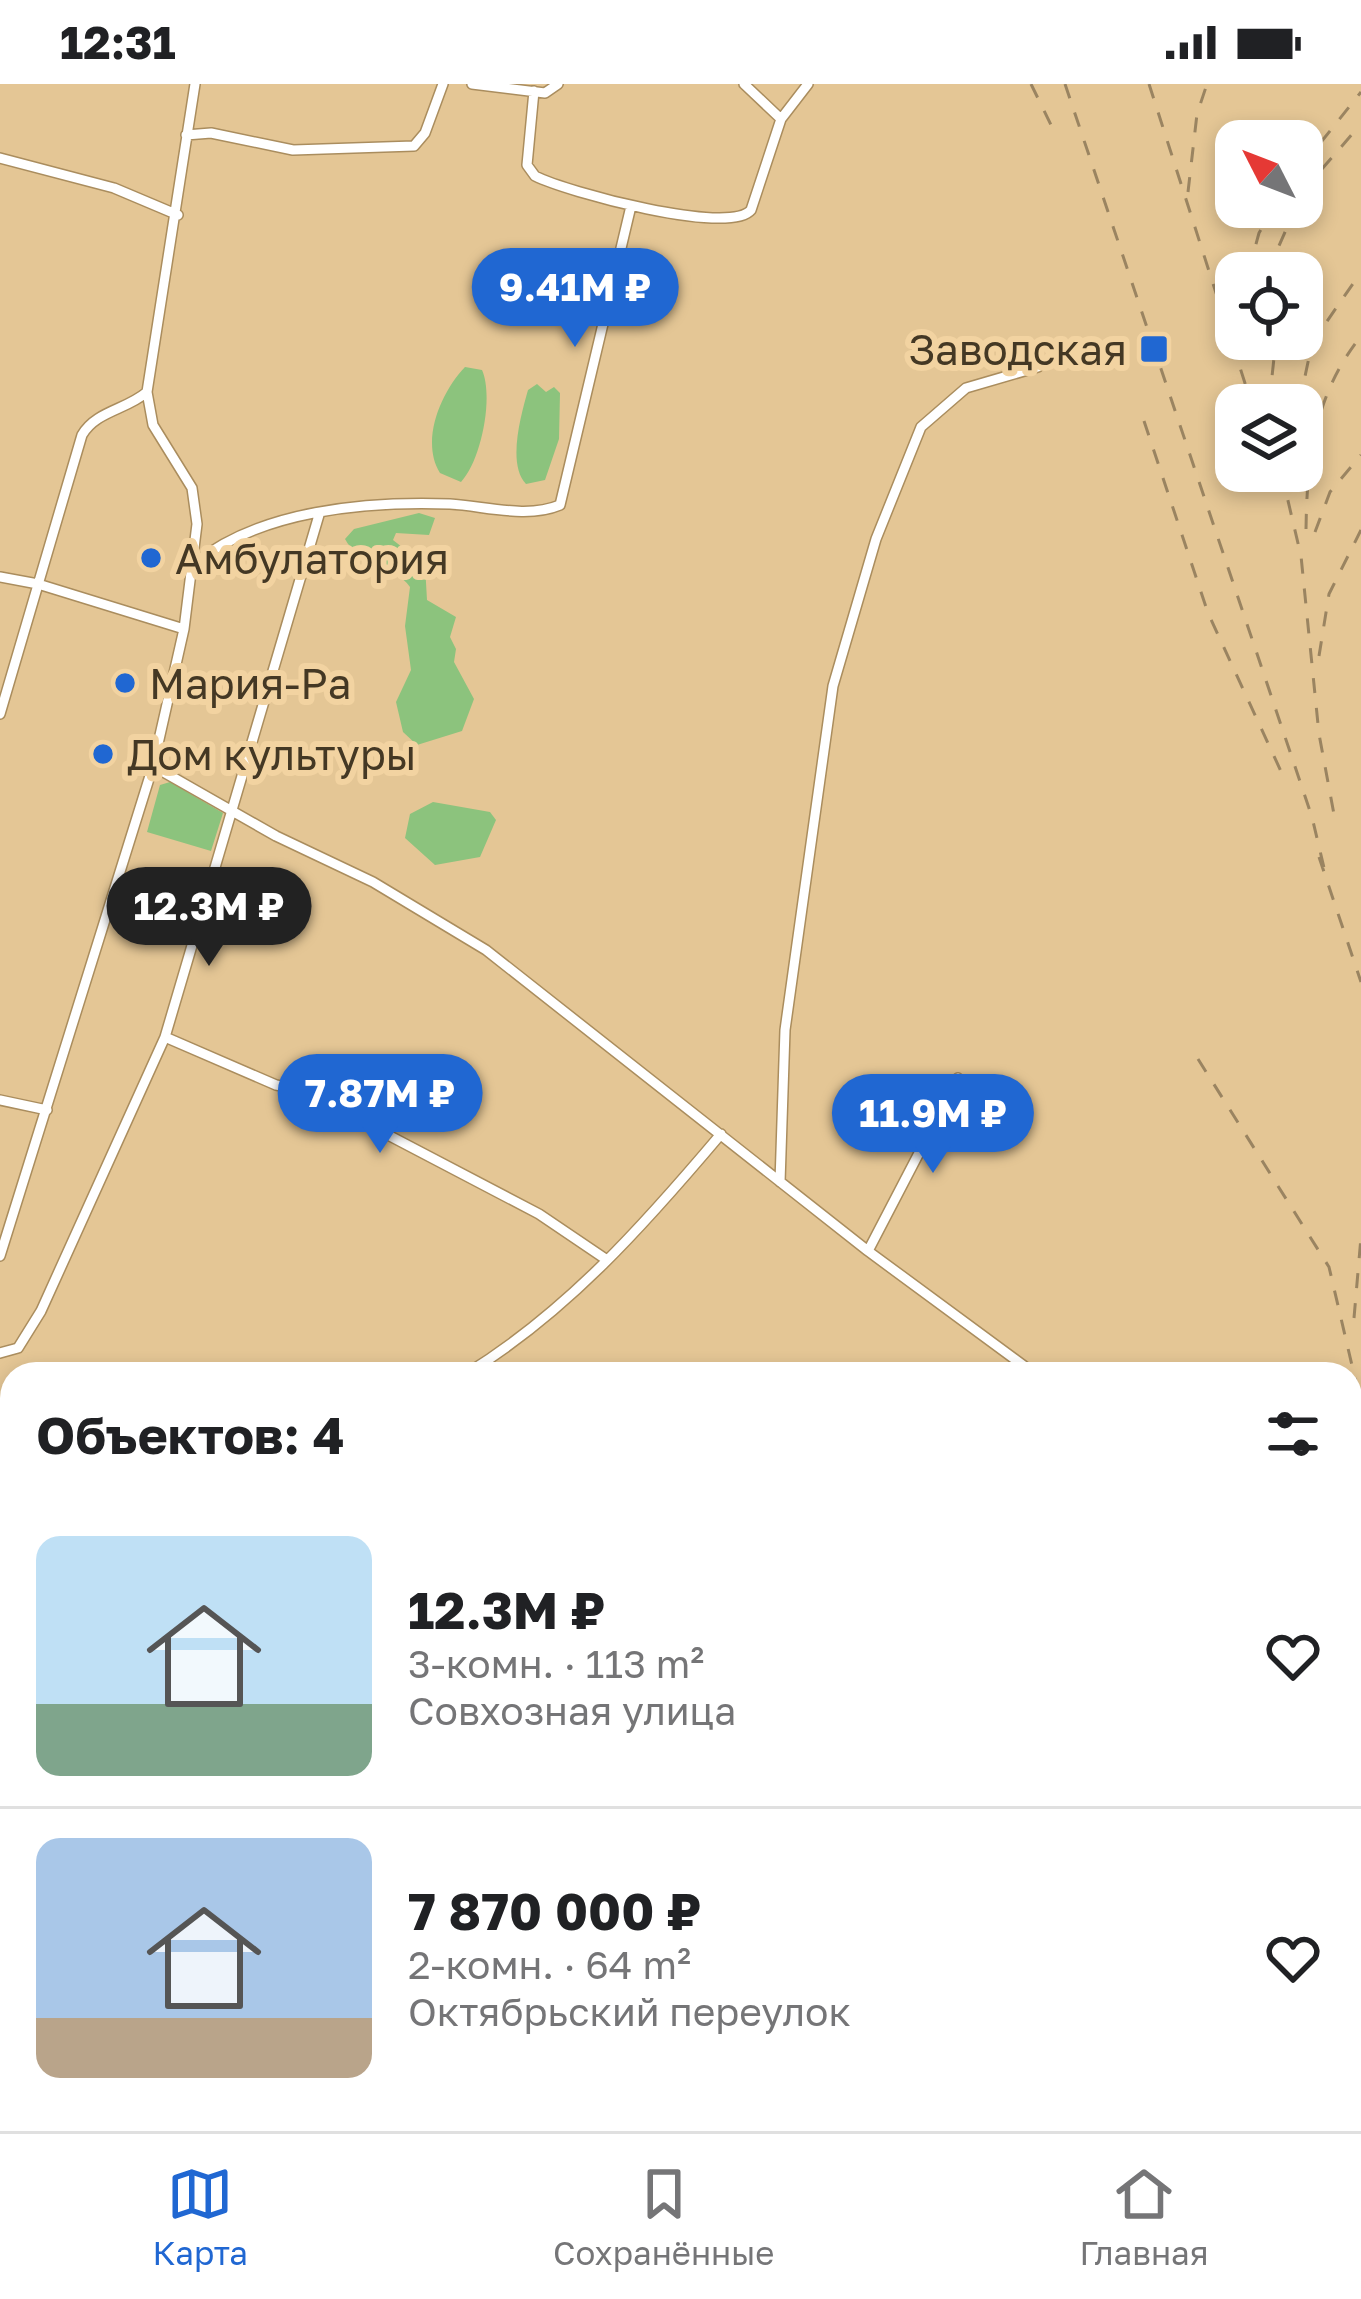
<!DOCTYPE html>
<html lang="ru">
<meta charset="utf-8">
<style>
body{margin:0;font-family:"Golos Text",sans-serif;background:#f6f6f6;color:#202124;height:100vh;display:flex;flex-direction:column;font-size:45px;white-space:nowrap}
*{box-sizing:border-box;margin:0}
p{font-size:39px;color:#757577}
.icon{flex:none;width:66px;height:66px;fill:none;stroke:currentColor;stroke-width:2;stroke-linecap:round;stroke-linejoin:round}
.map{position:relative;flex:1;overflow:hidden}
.side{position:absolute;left:0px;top:1278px;width:1362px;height:771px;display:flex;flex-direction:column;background:#fff;border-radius:36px 36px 0 0;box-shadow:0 6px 18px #0003}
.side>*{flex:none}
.needle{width:78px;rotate:312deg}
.fabs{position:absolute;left:1215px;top:36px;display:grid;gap:24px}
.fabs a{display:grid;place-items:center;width:108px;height:108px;border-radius:24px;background:#fff;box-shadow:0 6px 18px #0003;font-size:60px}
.price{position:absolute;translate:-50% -102px;padding:0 27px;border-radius:42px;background:#2067d2;color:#fff;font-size:39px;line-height:78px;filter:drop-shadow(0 3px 6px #0008)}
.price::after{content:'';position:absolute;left:50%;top:72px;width:36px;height:27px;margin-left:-18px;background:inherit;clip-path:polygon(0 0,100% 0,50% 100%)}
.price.active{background:#222;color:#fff}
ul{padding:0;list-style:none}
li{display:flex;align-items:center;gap:36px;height:300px;padding:0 36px}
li+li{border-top:3px solid #e0e0e0}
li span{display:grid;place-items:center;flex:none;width:336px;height:240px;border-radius:24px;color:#555}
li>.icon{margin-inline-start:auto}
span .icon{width:144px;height:144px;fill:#fffc;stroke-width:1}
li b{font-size:51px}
h2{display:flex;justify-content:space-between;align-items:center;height:144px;padding:0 36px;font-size:51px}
.status{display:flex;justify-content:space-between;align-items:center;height:84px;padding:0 60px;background:#fff;direction:ltr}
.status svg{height:33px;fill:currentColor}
.menu{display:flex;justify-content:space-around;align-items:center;height:168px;border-top:3px solid #e0e0e0;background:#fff;font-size:33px;color:#757577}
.menu a{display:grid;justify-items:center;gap:6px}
.menu .active{color:#2067d2}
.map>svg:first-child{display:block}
</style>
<div class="status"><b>12:31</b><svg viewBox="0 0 49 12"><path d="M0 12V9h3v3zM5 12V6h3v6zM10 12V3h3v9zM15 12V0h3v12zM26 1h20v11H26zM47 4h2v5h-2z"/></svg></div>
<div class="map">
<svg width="1361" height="2047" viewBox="0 0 1361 2047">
<rect width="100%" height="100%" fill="#e4c695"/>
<!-- green -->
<path fill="#8cc37d" d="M465,283L482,286C494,313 481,377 461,398L440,389C420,357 441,308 465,283Z
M537,300L546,308L554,303L560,309L559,355L545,396L526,400C507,380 521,331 528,306Z
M419,429L435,434L429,451L396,449L393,456L425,481L427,516L456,533L450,553L456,565L454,578L474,615L462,647L417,661L403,648L396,618L411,586L405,542L410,503C395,481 358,480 345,455L354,445Z
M170,698L223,729L211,767L147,748L160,701Z
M433,718L490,728L496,736L480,773L435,781L405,754L410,730Z
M12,1868V2001L0,2004V1870Z"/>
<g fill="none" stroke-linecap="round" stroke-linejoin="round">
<defs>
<path id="street" d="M472,0L545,9L558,0
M744,0L781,35
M534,7L527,81L535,92C567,108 729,152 751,126L781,35L808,0
M186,51L211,49L293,66L414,62L425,49L443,0
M0,74L114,104L178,131
M194,480C260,426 367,417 450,420C485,422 527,435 560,421L631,122
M0,493L38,500L184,545
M0,630L82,351C96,327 126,326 147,308
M153,682L276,752L373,798L486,866L868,1167L1035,1290
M165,953L276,1001L335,1012L390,1052L539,1130L607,1176
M0,1016L47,1026
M780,1098L785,946L833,602L876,455L921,343L966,304L1038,283
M868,1167L958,994
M0,1172L153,682L184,545L197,440L192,404L153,341L147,308L195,0
M0,1269L18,1264L41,1227L165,953L319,431
M466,1290C567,1228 645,1140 721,1050
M1350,1499L1361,1500
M0,1761L12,1749"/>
</defs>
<!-- street casing -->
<use href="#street" stroke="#aa8d5e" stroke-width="12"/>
<!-- street -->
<use href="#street" stroke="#fff" stroke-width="9"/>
<!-- rail -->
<path stroke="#9a8461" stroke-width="3" stroke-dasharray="15 15" stroke-linecap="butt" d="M1031,0L1051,41
M1065,0L1312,733L1325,788
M1149,0L1252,321
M1302,82L1361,8
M1188,108L1197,30L1207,0
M1302,108L1361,40
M1248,189L1259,149L1274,123
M1267,189L1296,123
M1269,321L1276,255
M1299,321L1312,259L1361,188
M1144,337L1208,529L1285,696
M1281,387L1301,472L1319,650L1336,741
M1306,445C1307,373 1315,310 1361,252
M1315,448L1330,408L1361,371
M1319,572L1329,510L1361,446
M1319,773L1361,898
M1198,975L1329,1183L1358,1307
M1354,1234L1361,1153"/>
</g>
<!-- markers -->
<g fill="#2067d2" stroke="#f2d3a1" stroke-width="4.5">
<rect x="1139" y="250" width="30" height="30" rx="6"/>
<circle cx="151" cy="474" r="12"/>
<circle cx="125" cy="599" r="12"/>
<circle cx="103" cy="670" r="12"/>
</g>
<g text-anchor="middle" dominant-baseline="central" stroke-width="12" stroke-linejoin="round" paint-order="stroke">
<!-- poi labels -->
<g font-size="42" fill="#443824" stroke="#f2d3a1" text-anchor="start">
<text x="1127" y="265" text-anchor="end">Заводская</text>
<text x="175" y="474">Амбулатория</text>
<text x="149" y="599">Мария-Ра</text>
<text x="127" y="670">Дом культуры</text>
</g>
</g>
</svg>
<div class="fabs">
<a><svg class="needle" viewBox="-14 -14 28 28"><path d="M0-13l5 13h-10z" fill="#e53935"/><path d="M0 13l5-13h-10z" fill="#757577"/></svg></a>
<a><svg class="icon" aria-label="locate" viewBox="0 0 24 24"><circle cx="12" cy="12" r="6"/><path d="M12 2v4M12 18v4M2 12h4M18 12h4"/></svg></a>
<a><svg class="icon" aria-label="layers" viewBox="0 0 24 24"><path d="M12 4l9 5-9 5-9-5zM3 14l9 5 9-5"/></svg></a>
</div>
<b class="price" style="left:575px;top:266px">9.41M ₽</b>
<b class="price active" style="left:209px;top:885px">12.3M ₽</b>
<b class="price" style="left:380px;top:1072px">7.87M ₽</b>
<b class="price" style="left:933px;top:1092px">11.9M ₽</b>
<section class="side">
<h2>Объектов: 4<svg class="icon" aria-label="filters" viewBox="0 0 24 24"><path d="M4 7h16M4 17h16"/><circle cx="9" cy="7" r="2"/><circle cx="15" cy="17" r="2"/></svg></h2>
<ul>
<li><span style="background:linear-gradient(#bfe0f5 70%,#7fa58c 0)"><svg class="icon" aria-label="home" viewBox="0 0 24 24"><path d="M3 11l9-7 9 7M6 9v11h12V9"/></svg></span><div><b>12.3M ₽</b><p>3-комн. · 113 m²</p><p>Совхозная улица</p></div><svg class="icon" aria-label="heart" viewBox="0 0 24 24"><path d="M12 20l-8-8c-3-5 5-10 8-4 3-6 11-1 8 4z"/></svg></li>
<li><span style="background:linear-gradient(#a9c7e8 75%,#b9a48a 0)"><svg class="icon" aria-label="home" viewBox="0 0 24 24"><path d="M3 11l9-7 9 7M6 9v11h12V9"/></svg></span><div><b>7 870 000 ₽</b><p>2-комн. · 64 m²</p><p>Октябрьский переулок</p></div><svg class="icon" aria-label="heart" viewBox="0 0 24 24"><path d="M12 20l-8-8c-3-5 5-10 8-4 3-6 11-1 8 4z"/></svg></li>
</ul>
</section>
</div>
<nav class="menu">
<a class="active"><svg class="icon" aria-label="map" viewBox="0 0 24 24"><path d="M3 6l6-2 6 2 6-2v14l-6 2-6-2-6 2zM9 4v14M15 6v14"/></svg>Карта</a>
<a><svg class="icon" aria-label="saved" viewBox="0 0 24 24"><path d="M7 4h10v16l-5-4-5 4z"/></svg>Сохранённые</a>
<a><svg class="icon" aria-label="home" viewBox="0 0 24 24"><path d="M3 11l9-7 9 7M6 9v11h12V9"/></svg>Главная</a>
</nav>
